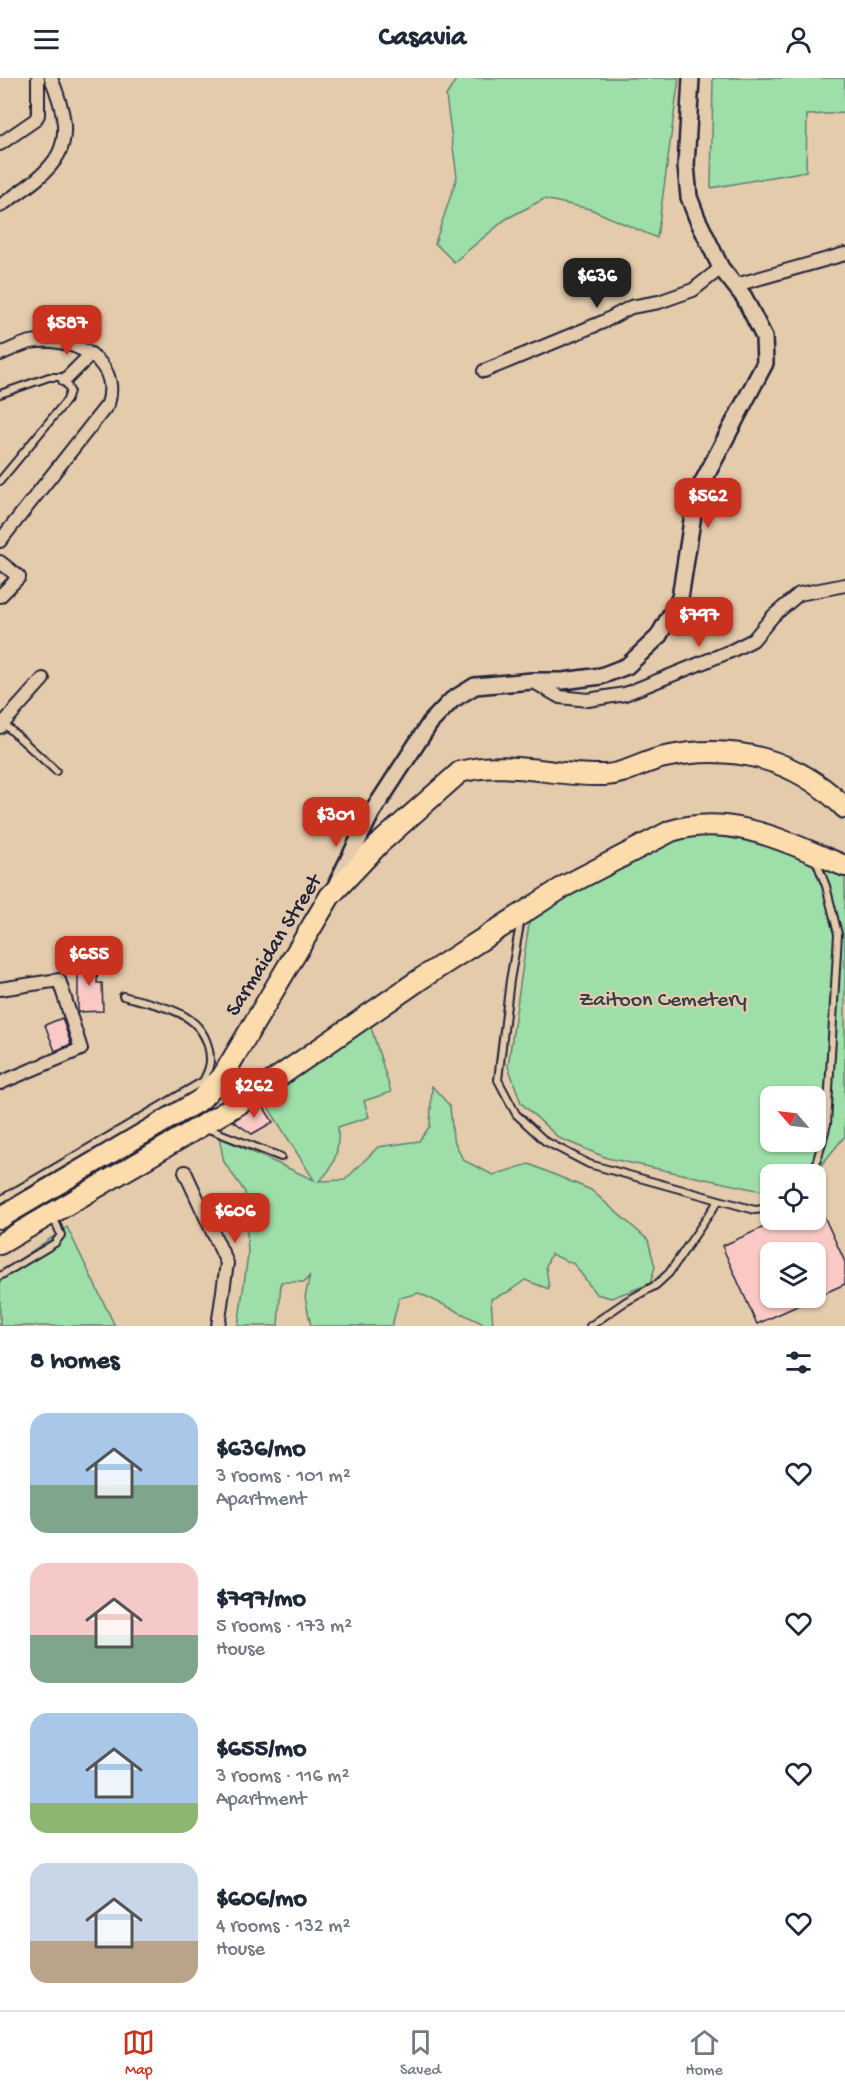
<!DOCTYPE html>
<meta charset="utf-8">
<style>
body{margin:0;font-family:"Gochi Hand",sans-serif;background:#f6f6f7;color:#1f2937;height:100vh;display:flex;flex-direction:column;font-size:22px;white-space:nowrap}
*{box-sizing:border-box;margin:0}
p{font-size:20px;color:#747a83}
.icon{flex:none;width:33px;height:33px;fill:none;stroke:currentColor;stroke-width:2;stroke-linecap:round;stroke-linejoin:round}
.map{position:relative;height:1248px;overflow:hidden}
.side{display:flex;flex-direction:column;background:#fff;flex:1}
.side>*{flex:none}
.needle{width:39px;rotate:298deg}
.buttons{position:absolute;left:760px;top:1008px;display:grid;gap:12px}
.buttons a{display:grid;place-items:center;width:66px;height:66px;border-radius:12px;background:#fff;box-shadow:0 2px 4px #0004;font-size:30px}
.price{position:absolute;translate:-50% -51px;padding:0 14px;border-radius:12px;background:#c8321e;color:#fff;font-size:20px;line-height:39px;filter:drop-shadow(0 2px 3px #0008)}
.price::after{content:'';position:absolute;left:50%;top:36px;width:18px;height:14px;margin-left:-9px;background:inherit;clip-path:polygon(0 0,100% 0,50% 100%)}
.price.active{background:#222;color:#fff}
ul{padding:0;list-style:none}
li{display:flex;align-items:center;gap:18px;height:150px;padding:0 30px}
li span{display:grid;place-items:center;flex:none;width:168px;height:120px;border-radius:18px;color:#555}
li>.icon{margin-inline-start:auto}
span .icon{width:72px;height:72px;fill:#fffc;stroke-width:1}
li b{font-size:26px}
h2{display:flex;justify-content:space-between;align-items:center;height:72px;padding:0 30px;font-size:26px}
header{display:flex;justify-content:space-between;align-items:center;height:78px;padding:0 30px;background:#fff;font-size:27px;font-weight:800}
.menu{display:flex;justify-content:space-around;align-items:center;height:84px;border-top:2px solid #e0e1e3;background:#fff;font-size:16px;color:#747a83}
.menu a{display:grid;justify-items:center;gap:3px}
.menu .active{color:#c8321e}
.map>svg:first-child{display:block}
</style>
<header><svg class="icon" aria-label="menu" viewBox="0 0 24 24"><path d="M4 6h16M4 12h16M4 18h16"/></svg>Casavia<svg class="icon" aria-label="person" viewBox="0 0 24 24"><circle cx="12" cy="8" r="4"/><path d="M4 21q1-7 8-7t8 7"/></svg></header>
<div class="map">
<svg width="845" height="1248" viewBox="0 0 845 1248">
<rect width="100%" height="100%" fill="#e4cbac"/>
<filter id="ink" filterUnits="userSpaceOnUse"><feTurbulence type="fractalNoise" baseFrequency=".0167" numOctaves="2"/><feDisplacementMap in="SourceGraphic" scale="12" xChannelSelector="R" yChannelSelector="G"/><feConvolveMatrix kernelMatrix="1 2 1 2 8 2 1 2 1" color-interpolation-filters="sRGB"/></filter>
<g filter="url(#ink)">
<!-- green -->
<path fill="#9edea8" stroke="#608072" stroke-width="1.5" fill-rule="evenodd" d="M457,0H679L657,160L590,131L544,121L506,141L454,184L435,165L457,99L446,18Z
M713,0H845V35L807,37L806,93L711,110Z
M691,749L733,751L845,793V1058L814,1096H771V1112L766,1114L607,1080L559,1060L521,1025L508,988L530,839L607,789ZM771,1018H816V1064H771Z
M369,943L391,1014L364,1023L369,1039L338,1049C339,1071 336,1089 319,1103L345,1102L378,1069L419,1063L430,1048L432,1008L450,1028L453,1060L463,1082L493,1097L529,1086L591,1112L648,1162L655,1189L650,1206L611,1220L596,1216L574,1186L551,1176L546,1188L549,1211L525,1202L508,1214L491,1221L493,1248H488L419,1215L399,1220L392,1248H311L305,1219L310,1197L305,1204H281L278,1248H238L248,1177L245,1114L224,1084L219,1059L314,1102L258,1013Z
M67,1149L115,1248H0V1195Z"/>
<!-- building -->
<path fill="#fac9c5" stroke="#22223b" stroke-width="1.5" d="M74,883H98L97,905H102L103,933L78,934V896H74Z
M62,940L71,966L55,973L45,947Z
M261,1025L273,1044L252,1056L233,1043Z
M816,1121L845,1184V1206L816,1219V1174H771V1220H815L757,1246L722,1168L780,1142H816Z"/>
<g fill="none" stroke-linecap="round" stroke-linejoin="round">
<defs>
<path id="service" d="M0,316L49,299H60L65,302L70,313L67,322L0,403
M3,645L56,693
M521,841L510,902L498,1002L516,1036L545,1063L589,1086L755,1132L771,1130
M206,1050L281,1079
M810,1096L815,1090L827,1046L838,856L826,808L815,780
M0,1122L203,1003C210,990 212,982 208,968C198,931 155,927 123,918
M0,1198L55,1165L61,1157L53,1138
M590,1248L625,1224L656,1207L669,1195L719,1122"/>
<path id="minor" d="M0,66L35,42L38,37V0
M0,128C58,88 81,72 51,0
M736,207L845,176
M0,276C10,272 21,266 31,264C68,257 122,280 108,326L0,463
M484,293L603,244L631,229L659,224L693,212L721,190
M65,302L91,276
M0,484L19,499L0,518
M532,603L560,619L588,622L625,616L731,573L753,562L773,538L799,516L845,507
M0,649L43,601
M0,911L59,902L81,971L0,1005
M185,1094L227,1185L218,1248"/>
<path id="tertiary" d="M337,805L371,736L430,645L452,622L475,608L532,603H563L601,598L627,588L658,559L680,520L696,417L765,285L764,259L744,219L721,190L697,140L689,119L686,88L691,0"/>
<path id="primary" d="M0,1140L200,1022L222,999L330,818L380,765L460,694C507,681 557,699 605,697C627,696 644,683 665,679C733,665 796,680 845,730
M0,1166L242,1024L422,900L565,808L671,753C732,734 790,766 845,788"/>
</defs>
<!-- service casing -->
<use href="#service" stroke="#22223b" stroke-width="10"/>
<!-- minor casing -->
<use href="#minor" stroke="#22223b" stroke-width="16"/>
<!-- tertiary casing -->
<use href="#tertiary" stroke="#22223b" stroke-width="20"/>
<!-- primary casing -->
<use href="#primary" stroke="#22223b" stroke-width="24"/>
<!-- service -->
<use href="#service" stroke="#e4cbac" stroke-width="6"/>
<!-- minor -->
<use href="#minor" stroke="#e4cbac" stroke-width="12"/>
<!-- tertiary -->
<use href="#tertiary" stroke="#e4cbac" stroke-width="15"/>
<!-- primary -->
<use href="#primary" stroke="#fcdcac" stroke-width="20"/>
</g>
</g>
<g text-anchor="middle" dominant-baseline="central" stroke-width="4.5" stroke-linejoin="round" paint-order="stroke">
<!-- street labels -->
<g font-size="22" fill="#22223b" stroke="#e4cbac">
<text transform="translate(275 868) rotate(-58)">Sarmaidan Street</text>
</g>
<!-- park labels -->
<g font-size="22" fill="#353e4b" stroke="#e4cbac">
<text x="663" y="923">Zaitoon Cemetery</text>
</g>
</g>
</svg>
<div class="buttons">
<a><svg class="needle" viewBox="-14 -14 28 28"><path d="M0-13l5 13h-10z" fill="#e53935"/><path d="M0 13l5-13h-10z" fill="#747a83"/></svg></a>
<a><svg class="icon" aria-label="locate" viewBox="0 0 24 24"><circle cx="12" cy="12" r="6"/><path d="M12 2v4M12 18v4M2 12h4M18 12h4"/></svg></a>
<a><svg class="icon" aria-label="layers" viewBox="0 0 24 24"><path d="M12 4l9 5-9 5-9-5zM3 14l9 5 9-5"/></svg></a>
</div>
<b class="price active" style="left:597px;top:231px">$636</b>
<b class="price" style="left:67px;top:278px">$587</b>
<b class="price" style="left:708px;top:451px">$562</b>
<b class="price" style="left:699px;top:570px">$797</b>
<b class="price" style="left:336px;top:770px">$301</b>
<b class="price" style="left:89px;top:909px">$655</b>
<b class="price" style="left:254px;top:1041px">$262</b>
<b class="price" style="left:235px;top:1166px">$606</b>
</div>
<section class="side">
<h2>8 homes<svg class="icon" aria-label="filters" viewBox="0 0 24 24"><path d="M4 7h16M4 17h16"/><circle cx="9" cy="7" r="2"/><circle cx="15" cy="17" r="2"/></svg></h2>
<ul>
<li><span style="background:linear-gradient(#a9c7e8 60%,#7fa58c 0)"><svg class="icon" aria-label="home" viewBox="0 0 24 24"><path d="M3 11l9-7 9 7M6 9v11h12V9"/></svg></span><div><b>$636/mo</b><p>3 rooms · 101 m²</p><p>Apartment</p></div><svg class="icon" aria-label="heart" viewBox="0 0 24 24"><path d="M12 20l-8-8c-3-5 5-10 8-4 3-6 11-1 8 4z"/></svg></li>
<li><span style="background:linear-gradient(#f6c9c9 60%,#7fa58c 0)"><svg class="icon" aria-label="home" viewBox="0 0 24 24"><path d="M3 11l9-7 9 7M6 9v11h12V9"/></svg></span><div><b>$797/mo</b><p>5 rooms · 173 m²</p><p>House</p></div><svg class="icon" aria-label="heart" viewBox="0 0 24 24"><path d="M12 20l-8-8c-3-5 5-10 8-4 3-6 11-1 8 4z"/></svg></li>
<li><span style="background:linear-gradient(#a9c7e8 75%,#8fb573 0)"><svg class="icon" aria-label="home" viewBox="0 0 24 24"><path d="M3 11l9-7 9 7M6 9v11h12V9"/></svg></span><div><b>$655/mo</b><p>3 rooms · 116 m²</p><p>Apartment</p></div><svg class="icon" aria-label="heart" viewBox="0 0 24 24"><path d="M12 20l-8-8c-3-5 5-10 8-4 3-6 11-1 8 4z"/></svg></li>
<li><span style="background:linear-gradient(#c9d6e8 65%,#b9a48a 0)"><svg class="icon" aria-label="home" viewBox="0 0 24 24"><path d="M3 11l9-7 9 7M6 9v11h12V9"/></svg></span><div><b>$606/mo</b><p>4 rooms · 132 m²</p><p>House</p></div><svg class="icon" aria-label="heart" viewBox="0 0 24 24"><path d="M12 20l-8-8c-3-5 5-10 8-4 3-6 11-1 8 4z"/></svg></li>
</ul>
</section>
<nav class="menu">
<a class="active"><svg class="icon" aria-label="map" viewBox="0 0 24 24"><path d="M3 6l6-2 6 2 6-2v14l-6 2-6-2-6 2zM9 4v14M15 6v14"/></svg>Map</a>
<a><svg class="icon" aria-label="saved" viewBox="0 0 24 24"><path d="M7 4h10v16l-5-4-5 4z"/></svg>Saved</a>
<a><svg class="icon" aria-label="home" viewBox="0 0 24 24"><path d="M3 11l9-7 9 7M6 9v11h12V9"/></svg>Home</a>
</nav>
